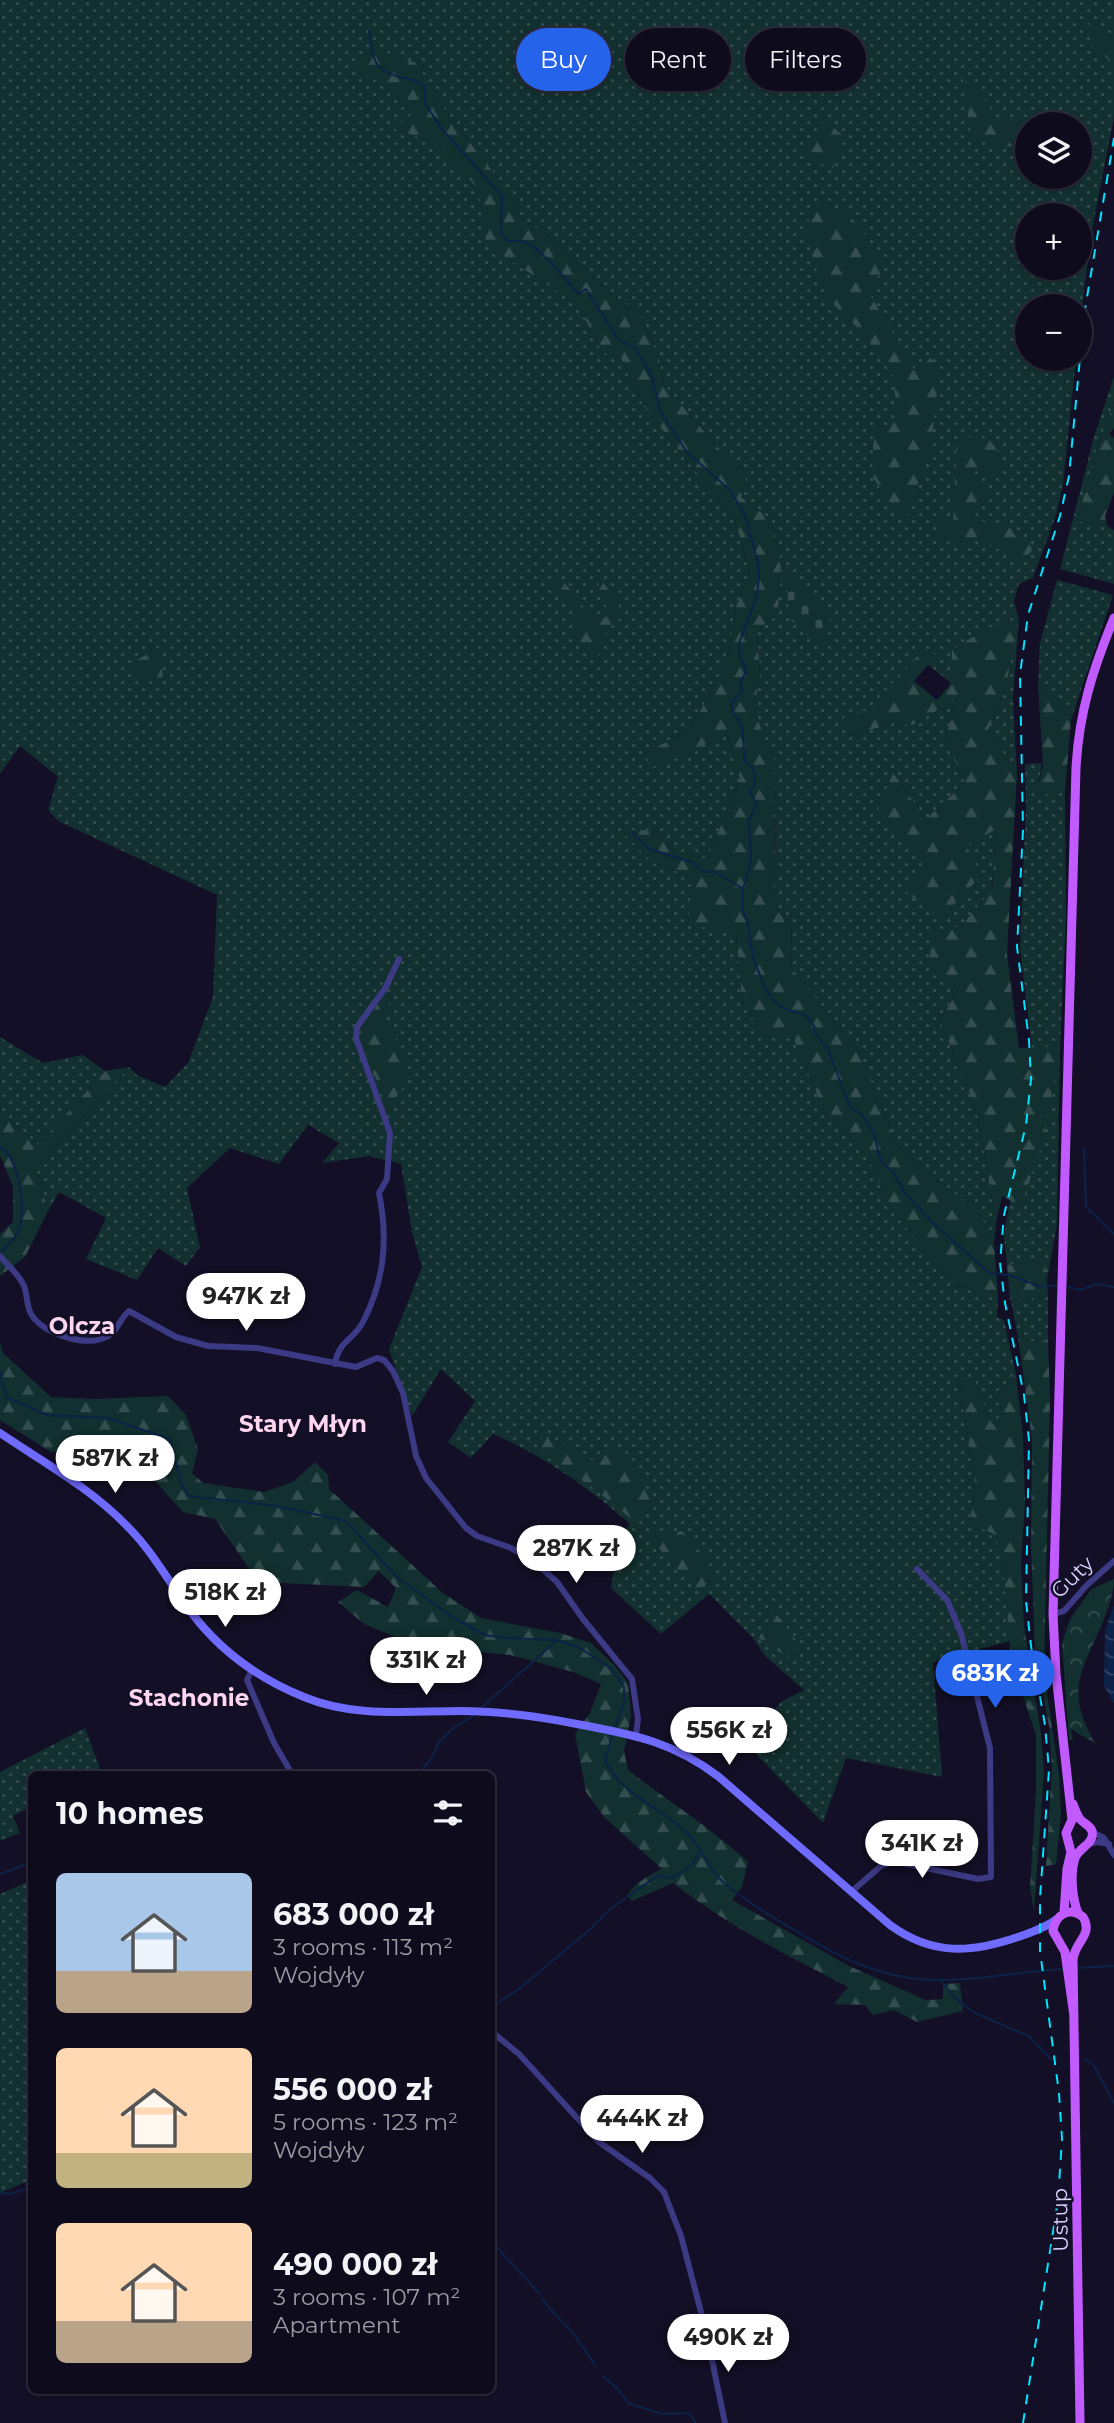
<!DOCTYPE html>
<meta charset="utf-8">
<style>
body{margin:0;font-family:Montserrat,sans-serif;background:#171425;color:#f1f3f6;height:100vh;display:flex;flex-direction:column;font-size:26px;white-space:nowrap}
*{box-sizing:border-box;margin:0}
p{font-size:23px;color:#9b9ba3}
.icon{flex:none;width:38px;height:38px;fill:none;stroke:currentColor;stroke-width:2;stroke-linecap:round;stroke-linejoin:round}
.map{position:relative;flex:1;overflow:hidden}
.sheet{position:absolute;left:28px;top:1771px;width:467px;height:623px;display:flex;flex-direction:column;background:#0e0b1c;border-radius:10px;box-shadow:0 2px 5px #0004,0 0 0 2px #2e2b3b}
.sheet>*{flex:none}
.banner{position:absolute;left:516px;top:28px;width:492px;height:63px;display:flex;gap:14px}
.tools{position:absolute;left:1015px;top:112px;display:grid;gap:14px}
.tools a{display:grid;place-items:center;width:77px;height:77px;border-radius:50%;background:#0e0b1c;box-shadow:0 2px 5px #0004,0 0 0 2px #2e2b3b;font-size:35px}
.price{position:absolute;translate:-50% -60px;padding:0 16px;border-radius:24px;background:#fff;color:#222;font-size:23px;line-height:46px;filter:drop-shadow(0 2px 4px #0008)}
.price::after{content:'';position:absolute;left:50%;top:42px;width:21px;height:16px;margin-left:-10px;background:inherit;clip-path:polygon(0 0,100% 0,50% 100%)}
.price.selected{background:#2563eb;color:#fff}
ul{padding:0;list-style:none}
li{display:flex;align-items:center;gap:21px;height:175px;padding:0 28px}
li span{display:grid;place-items:center;flex:none;width:196px;height:140px;border-radius:10px;color:#555}
li>.icon{margin-inline-start:auto}
span .icon{width:84px;height:84px;fill:#fffc;stroke-width:1}
li b{font-size:30px}
h2{display:flex;justify-content:space-between;align-items:center;height:84px;padding:0 28px;font-size:30px}
.chip{padding:0 24px;border-radius:32px;background:#0e0b1c;box-shadow:0 2px 5px #0004,0 0 0 2px #2e2b3b;font-size:24px;line-height:63px}
.chip.selected{background:#2563eb;color:#fff}
.map>svg:first-child{display:block}
</style>
<div class="map">
<svg width="1114" height="2423" viewBox="0 0 1114 2423">
<defs>
<pattern id="grass-dots" width="8" height="8" patternUnits="userSpaceOnUse" patternTransform="scale(1.75)"><rect width="8" height="8" fill="#12302f"/><path d="M2 2h.1M6 6h.1" fill="none" stroke="#344d4e" stroke-width="1.8" stroke-linecap="round"/></pattern>
<pattern id="forest-firs" width="22" height="20" patternUnits="userSpaceOnUse" patternTransform="scale(1.75)"><rect width="22" height="20" fill="#12302f"/><path d="M5 1l3.5 6h-7zM16 11l3.5 6h-7z" fill="#344d4e"/></pattern>
<pattern id="cemetery-stones" width="16" height="16" patternUnits="userSpaceOnUse" patternTransform="scale(1.75)"><rect width="16" height="16" fill="#12302f"/><path d="M2 7V4a2 2 0 0 1 4 0v3zM10 15v-3a2 2 0 0 1 4 0v3z" fill="#344d4e"/></pattern>
<pattern id="park-crowns" width="20" height="18" patternUnits="userSpaceOnUse" patternTransform="scale(1.75)"><rect width="20" height="18" fill="#12302f"/><path d="M2 6a3 3 0 1 1 6 0M12 15a3 3 0 1 1 6 0" fill="none" stroke="#344d4e"/></pattern>
<pattern id="water-waves" width="16" height="10" patternUnits="userSpaceOnUse" patternTransform="scale(1.75)"><rect width="16" height="10" fill="#0c2248"/><path d="M0 5q4-4 8 0t8 0" fill="none" stroke="#2f4163"/></pattern>
</defs>
<rect width="100%" height="100%" fill="#130f26"/>
<!-- grass -->
<path fill="url(#grass-dots)" fill-rule="evenodd" d="M0,0H1114V117L1092,230L1080,321V306H1027V359H1076L1063,485L1056,515L1033,578L1019,584L1014,601L1019,620L1013,698L1017,774L988,730L1005,690L1018,620L951,683L927,664L936,656L923,651L867,711L847,713L852,736L892,723L913,725L957,697L945,739L965,783L926,819L894,774L925,861L940,919L981,875L965,846L996,828L992,890L961,926L958,988L940,1021L977,1112L996,1223L994,1244L980,1215L897,1146L860,1054L791,967L792,922L775,910L774,760L754,711L760,672L757,633L778,608L781,562L771,520L741,497L746,480L664,385L659,357L638,311L616,298L548,236L520,217L509,192L449,116L416,63L378,82L414,113L395,129L438,144L478,189L487,244L578,305L602,352L621,358L645,408L735,520L750,572L736,607L726,663L690,730L645,753L651,767L727,735L740,779L707,859L670,849L655,830H621L652,862L692,877L736,932L742,1001L764,1037L791,1031L819,1099L870,1162L891,1209L948,1279L980,1295H998L997,1317L1004,1320L1016,1375L994,1396L1005,1413L992,1424L975,1381L959,1380L975,1483L970,1522L995,1534L1003,1560L1010,1641L933,1662L942,1777L846,1758L823,1823L746,1744L781,1702L804,1690L765,1656L752,1637L709,1594L661,1634L611,1588L615,1565L606,1557L630,1524C589,1488 542,1455 493,1434L471,1458L448,1442L475,1401L441,1369L412,1416L389,1349L422,1267L412,1232L401,1164L369,1156L322,1163L339,1143L308,1125L279,1164L230,1148L187,1188L200,1247L186,1266L158,1248L137,1280L86,1259L106,1218L59,1192L48,1211L36,1168L129,1067L137,1075L165,1087L188,1063L213,997L217,895L58,821L48,810L58,777L20,746L0,774ZM1027,124H1080V177H1027ZM1027,215H1080V268H1027Z
M1114,376V402L1096,451L1077,521L1107,526L1114,530V584L1060,569L1094,437Z
M1057,580L1113,595L1071,720L1038,685L1040,643Z
M1042,763L1037,795L1065,792L1066,918L1060,1046L1057,1224L1047,1280L1044,1259L1007,1265L1004,1236L1010,1200L1021,1206L1059,1046L1032,1048L1020,947L1026,806L1025,764Z
M0,1037L43,1063L83,1055L105,1071L38,1145L4,1115L0,1106Z
M1048,1297V1340L1019,1343L1011,1300Z
M85,1728L102,1774H32L31,1807L13,1816L20,1833L0,1841V1772Z
M31,1880V2180L0,2193V1894Z"/>
<!-- forest -->
<path fill="url(#forest-firs)" d="M1086,23L1114,40V63L1092,48Z
M370,47L416,63L449,116L509,192L520,217L548,236L616,298L638,311L659,357L664,385L746,480L741,497L771,520L781,562L778,609L757,633L760,672L754,711L774,760L775,910L792,922L791,967L860,1054L897,1146L980,1215L994,1244L998,1295H980L948,1279L891,1209L870,1162L819,1099L791,1032L764,1037L742,1001L736,932L688,925L692,877L652,862L621,830H655L670,849L707,859L740,779L727,735L651,768L645,753L690,730L726,663L736,607L750,572L735,520L645,408L621,358L602,352L578,305L486,244L478,189L438,144L395,129L413,113L378,82L357,69Z
M963,79L983,92L996,122L1020,119L1025,144L996,148L971,136Z
M824,119L842,135L833,168L805,158L804,149Z
M823,197L829,213L844,211L860,227L882,260L880,274L869,293L914,369L931,358L939,373L931,447L904,523L872,476L874,430L898,421L893,376L863,333L827,298L813,260L806,230L814,202Z
M1114,402V428L1109,434L1114,438V492L1105,516L1107,526L1077,521L1096,451Z
M957,436L989,439L1003,458L993,476L971,470L986,494L973,519L1013,529L1034,548L1024,560L977,540L955,546L940,536L938,513L953,525Z
M559,576L597,624L610,613L598,590L599,577L625,613L607,631L596,664L576,637L574,612L551,581Z
M1019,620L1005,690L988,730L1017,774L1007,954L1019,1048L1060,1046L1043,1142L1021,1206L1002,1196L996,1223L977,1112L940,1021L958,989L929,972L932,931L961,926L992,890L996,829L966,846L982,875L940,919L906,892L924,861L878,809L893,773L926,819L965,783L945,739L957,698L913,725L892,723L852,736L840,724L847,713L867,711L923,650L937,655L914,681L937,700L951,683L952,649L1000,622Z
M160,647L163,678L139,677L130,664Z
M1038,685L1071,720L1065,792L1036,796L1043,766Z
M385,993L390,1007L385,1022L405,1053L407,1082L387,1109L362,1041L361,1029Z
M129,1067L36,1168L48,1211L25,1257L0,1276V1234L13,1222V1187L0,1155V1106L4,1115L38,1145L105,1071Z
M1045,1258L1048,1297L1010,1300L1007,1265Z
M1048,1340L1050,1400L1044,1672L1059,1775L1061,1813L1056,1864L1046,1866L1052,1766L1049,1726L1035,1652L1031,1546L1032,1440L1019,1343Z
M0,1342L3,1353L51,1397L94,1399L168,1396L186,1415L198,1449L192,1473L203,1483L264,1492L293,1482L315,1462L328,1475L329,1489L443,1593L481,1618L560,1633L591,1643L613,1664L628,1683L631,1715L624,1751L628,1770C668,1801 711,1828 748,1862L742,1887L732,1900L849,1966L926,2000L943,1999V1984L960,1983L963,2011L917,2022L894,2010L873,2015L865,2005L834,2004L848,1987C786,1955 727,1925 673,1883L632,1901L627,1895C637,1882 647,1876 662,1869L605,1818L586,1792L575,1734L590,1713L601,1684L573,1672L510,1655L418,1646L364,1624L338,1602L357,1590L388,1607L396,1588L379,1571L364,1587L283,1583L254,1576L215,1519L183,1512L155,1481L141,1458L51,1452L0,1420Z
M1016,1375L1023,1437L1025,1501L1021,1566L1024,1626L1041,1734L1044,1772L1034,1912L1030,1888L1036,1792V1735L1011,1660L1003,1560L994,1534L970,1523L975,1483L959,1380L975,1381L992,1424L1005,1413L994,1396Z
M543,1433L594,1461L614,1444L632,1459L654,1509L635,1522L592,1487L540,1452Z
M682,1531L704,1556L713,1580L696,1590L648,1536Z
M774,1611L800,1645L787,1657L759,1638Z"/>
<!-- cemetery -->
<path fill="url(#cemetery-stones)" d="M785,571L830,618L826,653L790,619Z"/>
<!-- park -->
<path fill="url(#park-crowns)" d="M1114,1579C1114,1591 1111,1600 1107,1611C1088,1666 1060,1684 1096,1744L1071,1729L1073,1740H1069L1062,1644L1070,1619L1088,1594L1092,1589Z"/>
<!-- water -->
<path fill="url(#water-waves)" d="M1114,1605V1704L1104,1685L1105,1630Z"/>
<g fill="none" stroke-linecap="round" stroke-linejoin="round">
<!-- stream -->
<path stroke="#0c2248" stroke-width="2" d="M369,31C373,55 371,70 399,77C410,79 415,79 424,86L425,103L441,128L502,196L501,231L507,241C512,241 520,241 525,242C543,250 565,279 578,294L586,289L618,339L636,349L651,375L661,413L687,452L731,491L745,516L758,563L759,577L757,596L739,643L740,657L746,671L740,684L742,691L732,702V711L742,726L745,761C757,769 758,781 750,792L757,804L749,820L751,857L749,869L743,889V912L747,919L753,958L766,990L774,1001L787,1010L805,1015L814,1026L815,1033L828,1050L850,1107L863,1116L874,1134L881,1162L893,1172L905,1193L933,1223L989,1273L1009,1275L1039,1286H1056
M633,833L649,849L692,862L702,871L715,872L742,888
M0,1147C19,1157 25,1206 20,1226C17,1237 8,1246 0,1253
M1084,1148L1086,1207L1114,1234
M1069,1287L1081,1290L1096,1284L1114,1287
M0,1372L6,1397L47,1415L108,1418L170,1439L181,1484L189,1496L277,1506L346,1521L397,1577L452,1617L485,1635L505,1638L556,1640L578,1647L612,1669L624,1687V1702L615,1727
M482,1707L556,1641
M612,1736L605,1760C621,1795 662,1808 688,1834C702,1848 708,1869 723,1882C741,1898 763,1911 784,1924C836,1955 879,1981 942,1980C983,1980 1024,1971 1065,1969
M418,1774L432,1758L439,1742L456,1726L473,1716
M0,1874L32,1862
M1077,1968L1114,1966
M942,1981L953,1996L973,2012L1030,2037L1051,2059
M492,2007L520,1988L587,1932L609,1910L657,1876L672,1878L692,1865L700,1852
M1084,2059L1093,2064L1114,2103
M0,2193L9,2194L32,2187
M492,2242L540,2294
M542,2300L573,2333L595,2365
M604,2377L618,2389L628,2403L662,2414L689,2413L696,2423"/>
<!-- street -->
<path stroke="#3d3a85" stroke-width="6" d="M0,1256C8,1266 19,1274 24,1286C28,1296 26,1309 33,1317C47,1335 88,1348 108,1336C118,1331 120,1318 129,1311L176,1337L208,1346L257,1348L356,1367L377,1358L384,1360L393,1371L403,1393L416,1456L426,1478L466,1528L477,1536L511,1548L531,1559L557,1582L583,1619L632,1679L638,1719L636,1735
M335,1364C339,1339 354,1341 364,1320C385,1278 388,1238 379,1193L387,1179L390,1133L356,1038L357,1027L386,987L399,959
M1053,1614L1064,1611L1087,1585L1114,1561
M252,1670L247,1680L274,1743L292,1774
M1092,1832L1104,1838L1114,1855
M1088,1844L1098,1842L1109,1844
M851,1892L881,1866L893,1861L978,1879L991,1877L990,1748L961,1633L947,1600L917,1569
M492,2032L519,2054L599,2142L650,2178L664,2192L681,2236L706,2331L725,2423"/>
<!-- secondary -->
<path stroke="#6f6bff" stroke-width="8" d="M0,1433C43,1462 92,1489 128,1527C153,1552 170,1584 191,1612C220,1651 260,1679 304,1697C354,1718 409,1711 461,1711C503,1711 542,1717 582,1725C636,1735 675,1743 719,1777L890,1925C933,1956 971,1953 1018,1937C1032,1932 1045,1928 1057,1919"/>
<!-- primary -->
<path stroke="#c25bff" stroke-width="9" d="M1073,1804C1075,1809 1077,1815 1080,1819C1084,1824 1090,1825 1092,1831C1095,1844 1079,1847 1075,1858C1070,1873 1072,1898 1078,1913
M1064,1913L1067,1869L1071,1852L1066,1833L1072,1820L1056,1674L1053,1614L1076,768C1079,712 1093,669 1114,618
M1074,2016L1065,1952L1053,1931C1055,1915 1069,1906 1083,1917C1094,1935 1074,1942 1073,1960L1080,2423"/>
<!-- rail -->
<path stroke="#00e5ff" stroke-width="2" stroke-dasharray="10 9" stroke-linecap="butt" d="M1023,2423L1058,2200L1062,2139L1059,2093L1040,1951V1898L1049,1770L1045,1725L1031,1646L1026,1601L1029,1440L1024,1395L1005,1303L1000,1263L1004,1215L1026,1125L1031,1079L1029,1040L1017,947L1023,830L1020,674L1028,615L1060,516L1069,476L1084,315L1114,138"/>
</g>
<g text-anchor="middle" dominant-baseline="central" stroke-width="5" stroke-linejoin="round" paint-order="stroke">
<!-- street labels -->
<g font-size="21" fill="#d9d4ff" stroke="#130f26">
<text transform="translate(1072 1577) rotate(-44)">Guty</text>
<text transform="translate(1060 2220) rotate(-91)">Ustup</text>
</g>
<!-- neighbourhood labels -->
<g font-size="23" font-weight="bold" fill="#ffd6f0" stroke="#130f26">
<text x="82" y="1326">Olcza</text>
<text x="303" y="1424">Stary Młyn</text>
<text x="189" y="1698">Stachonie</text>
</g>
</g>
</svg>
<div class="tools">
<a><svg class="icon" aria-label="layers" viewBox="0 0 24 24"><path d="M12 4l9 5-9 5-9-5zM3 14l9 5 9-5"/></svg></a>
<a>+</a>
<a>−</a>
</div>
<b class="price" style="left:246px;top:1333px">947K zł</b>
<b class="price" style="left:115px;top:1495px">587K zł</b>
<b class="price" style="left:576px;top:1585px">287K zł</b>
<b class="price" style="left:225px;top:1629px">518K zł</b>
<b class="price" style="left:426px;top:1697px">331K zł</b>
<b class="price selected" style="left:995px;top:1710px">683K zł</b>
<b class="price" style="left:729px;top:1767px">556K zł</b>
<b class="price" style="left:922px;top:1880px">341K zł</b>
<b class="price" style="left:642px;top:2155px">444K zł</b>
<b class="price" style="left:728px;top:2374px">490K zł</b>
<div class="banner">
<a class="chip selected">Buy</a>
<a class="chip">Rent</a>
<a class="chip">Filters</a>
</div>
<section class="sheet">
<h2>10 homes<svg class="icon" aria-label="filters" viewBox="0 0 24 24"><path d="M4 7h16M4 17h16"/><circle cx="9" cy="7" r="2"/><circle cx="15" cy="17" r="2"/></svg></h2>
<ul>
<li><span style="background:linear-gradient(#a9c7e8 70%,#b9a48a 0)"><svg class="icon" aria-label="home" viewBox="0 0 24 24"><path d="M3 11l9-7 9 7M6 9v11h12V9"/></svg></span><div><b>683 000 zł</b><p>3 rooms · 113 m²</p><p>Wojdyły</p></div></li>
<li><span style="background:linear-gradient(#ffd9b3 75%,#c2b280 0)"><svg class="icon" aria-label="home" viewBox="0 0 24 24"><path d="M3 11l9-7 9 7M6 9v11h12V9"/></svg></span><div><b>556 000 zł</b><p>5 rooms · 123 m²</p><p>Wojdyły</p></div></li>
<li><span style="background:linear-gradient(#ffd9b3 70%,#b9a48a 0)"><svg class="icon" aria-label="home" viewBox="0 0 24 24"><path d="M3 11l9-7 9 7M6 9v11h12V9"/></svg></span><div><b>490 000 zł</b><p>3 rooms · 107 m²</p><p>Apartment</p></div></li>
</ul>
</section>
</div>
